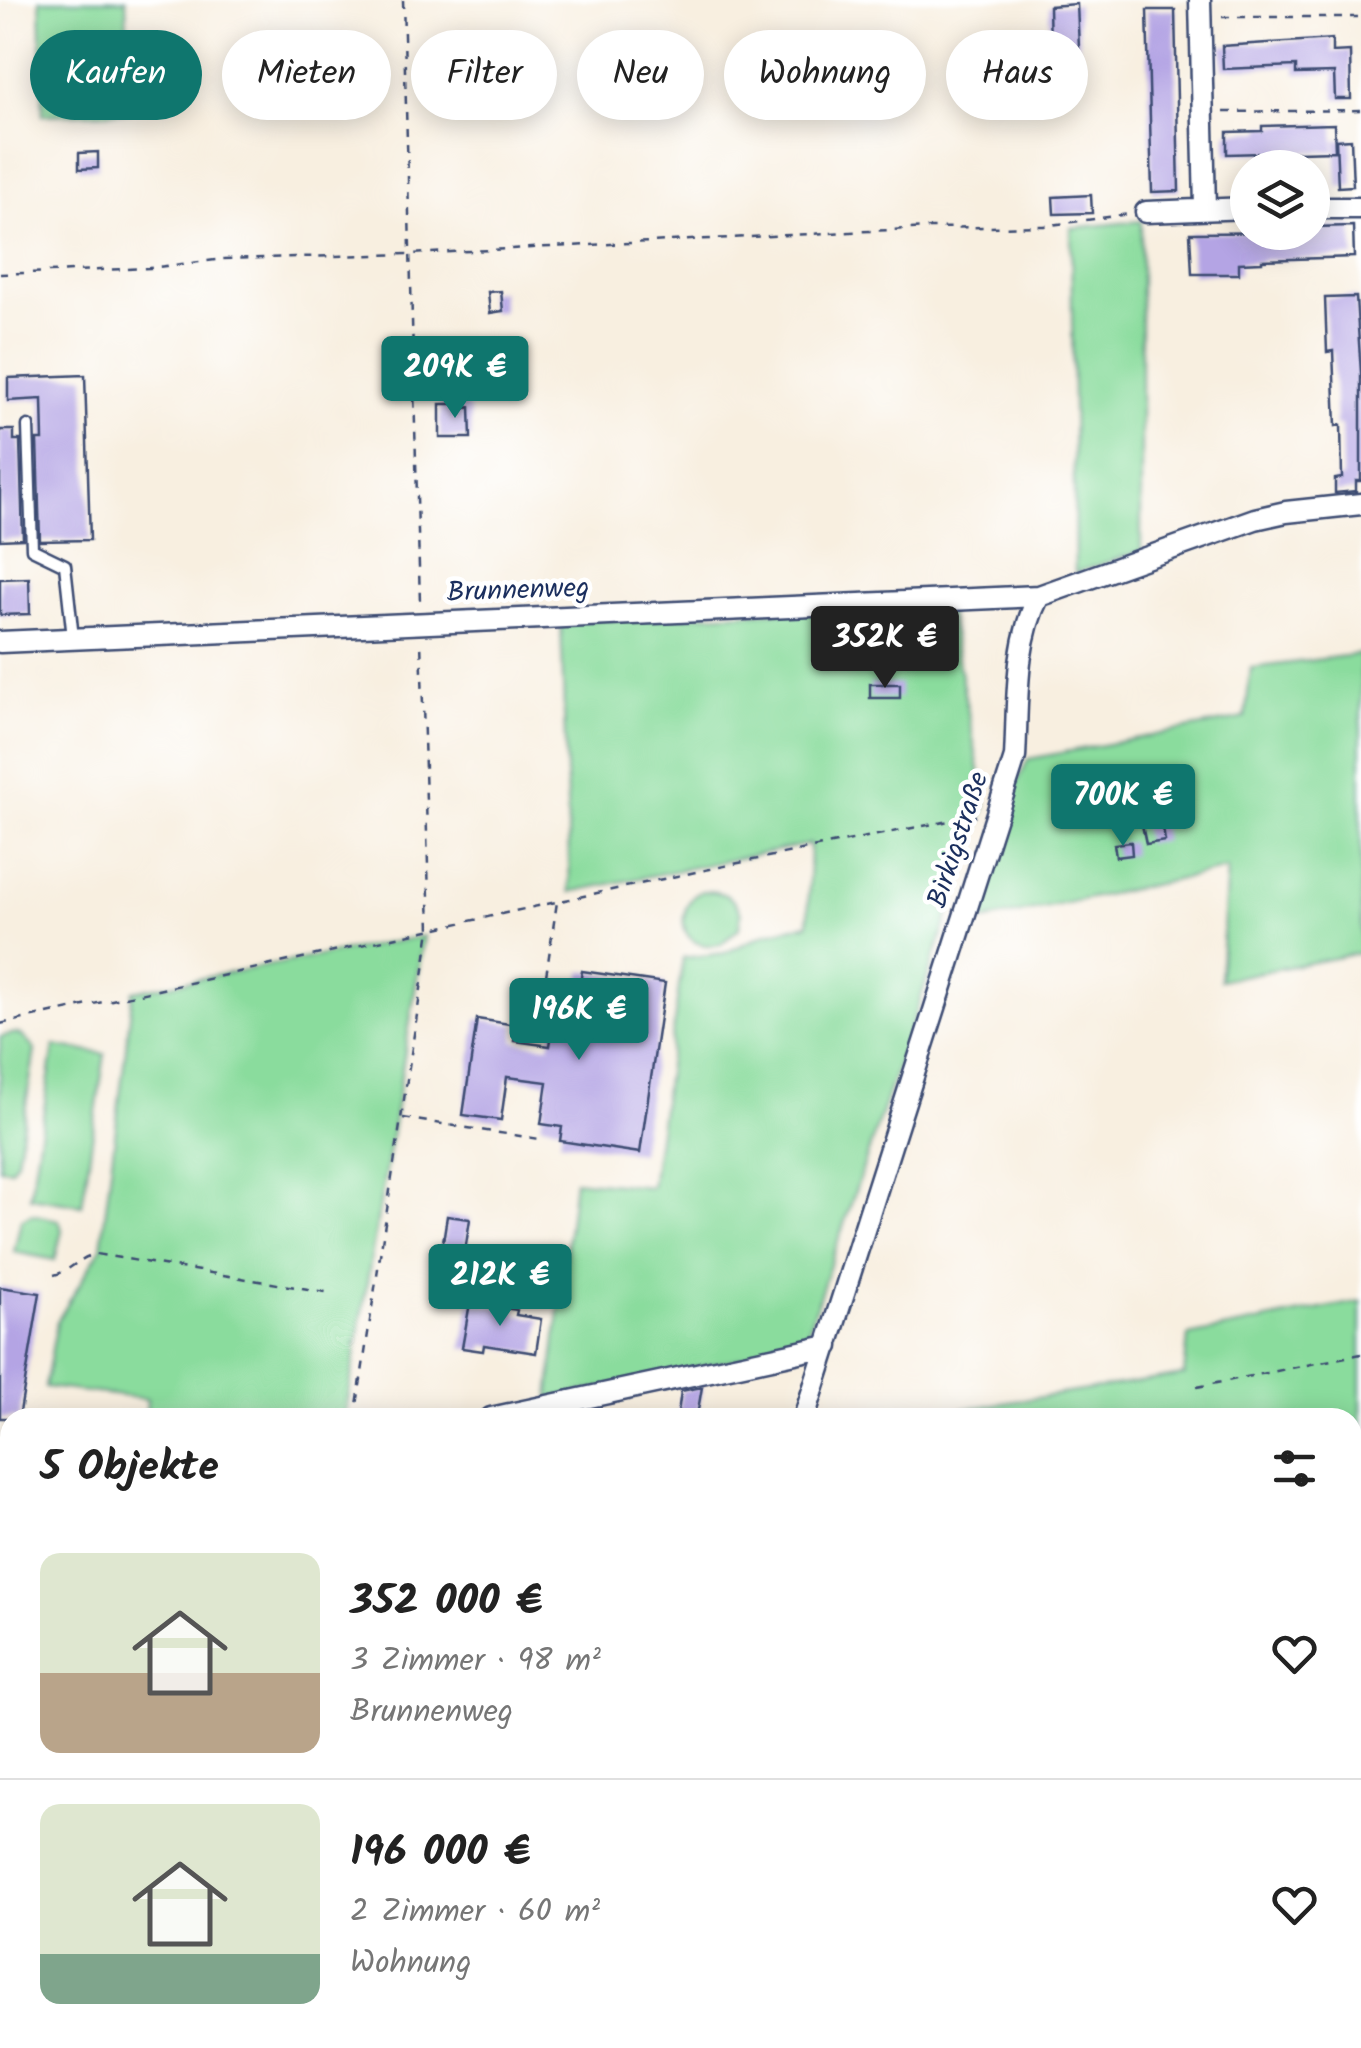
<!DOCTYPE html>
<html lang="de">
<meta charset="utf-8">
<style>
body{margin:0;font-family:Kalam,sans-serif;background:#f2f2f2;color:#222;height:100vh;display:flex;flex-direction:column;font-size:38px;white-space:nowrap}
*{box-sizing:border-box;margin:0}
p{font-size:32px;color:#767676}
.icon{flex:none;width:55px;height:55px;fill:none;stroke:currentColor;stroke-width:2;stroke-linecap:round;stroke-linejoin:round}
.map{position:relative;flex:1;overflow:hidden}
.details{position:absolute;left:0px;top:1408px;width:1362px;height:642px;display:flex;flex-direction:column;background:#fff;border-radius:30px 30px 0 0;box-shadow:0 5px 25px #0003}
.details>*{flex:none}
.hud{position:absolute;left:30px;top:30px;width:1302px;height:90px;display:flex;gap:20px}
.fabs{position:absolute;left:1230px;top:150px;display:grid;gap:20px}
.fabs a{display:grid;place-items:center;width:100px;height:100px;border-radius:50%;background:#fff;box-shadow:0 5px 25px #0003;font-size:50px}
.price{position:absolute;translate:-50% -85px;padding:0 22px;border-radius:10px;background:#0f766e;color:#fff;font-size:32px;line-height:65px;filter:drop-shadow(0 2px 5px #0008)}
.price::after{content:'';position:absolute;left:50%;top:60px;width:30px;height:22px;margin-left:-15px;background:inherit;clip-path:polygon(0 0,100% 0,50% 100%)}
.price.current{background:#222;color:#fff}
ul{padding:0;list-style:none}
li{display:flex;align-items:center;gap:30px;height:250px;padding:0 40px}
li+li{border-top:2px solid #e0e0e0}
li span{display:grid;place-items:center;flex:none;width:280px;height:200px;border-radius:20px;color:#555}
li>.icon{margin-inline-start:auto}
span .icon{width:120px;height:120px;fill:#fffc;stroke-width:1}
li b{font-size:42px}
h2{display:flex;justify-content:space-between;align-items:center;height:120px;padding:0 40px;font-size:42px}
.chip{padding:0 35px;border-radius:45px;background:#fff;box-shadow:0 5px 25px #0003;font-size:35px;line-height:90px}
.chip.current{background:#0f766e;color:#fff}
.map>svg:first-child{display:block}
</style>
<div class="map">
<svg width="1361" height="2048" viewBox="0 0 1361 2048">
<rect width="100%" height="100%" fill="#fff"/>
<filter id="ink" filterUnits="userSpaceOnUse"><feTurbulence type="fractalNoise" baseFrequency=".01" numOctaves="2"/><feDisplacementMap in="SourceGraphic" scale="20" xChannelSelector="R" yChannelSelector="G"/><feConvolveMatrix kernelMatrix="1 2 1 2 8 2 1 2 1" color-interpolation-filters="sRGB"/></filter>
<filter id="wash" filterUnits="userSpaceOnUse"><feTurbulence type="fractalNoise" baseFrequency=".0048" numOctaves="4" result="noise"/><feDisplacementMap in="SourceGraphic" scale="40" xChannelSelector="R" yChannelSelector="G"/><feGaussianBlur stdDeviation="2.25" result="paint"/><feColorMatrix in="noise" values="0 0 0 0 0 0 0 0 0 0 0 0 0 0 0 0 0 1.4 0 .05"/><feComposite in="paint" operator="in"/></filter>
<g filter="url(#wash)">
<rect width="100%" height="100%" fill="#f8efe0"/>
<!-- green -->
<path fill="#8adc9d" stroke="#52867e" stroke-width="2.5" d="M40,0H126L130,112L43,115Z
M1141,221V551L1075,573L1071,228Z
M947,604L986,805L803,1345L549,1399L574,1180L651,1187L683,958L725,953L767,933L808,924L810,844L570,892L561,621Z
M1361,654V953L1220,980L1227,869L968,924L1009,801L1028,759L1245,718L1251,668Z
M702,891C722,891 733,895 741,913L739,928L721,944C674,954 676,902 702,891Z
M424,936L345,1417H146L147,1399L45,1387L57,1322L101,1248L133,991Z
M16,1033L23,1036L35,1050L17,1160L11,1169L0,1168V1037Z
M54,1046L105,1054L82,1205L30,1197Z
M31,1214L59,1220L62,1230L55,1260L14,1252L21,1220Z
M1361,1301V1786L1353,1787L1352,1418H907L1184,1375L1188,1336Z
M10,2007V2040H130L89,2048H0V2009Z
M547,2040H656V2048H544Z
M899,2040H1262L1263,2048H900Z"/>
<g id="blocks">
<!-- building -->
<path fill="#b4a4e4" d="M1077,4L1079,48H1050L1049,6Z
M1147,10H1175L1179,191L1152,192Z
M1332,39V52L1350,51L1351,99H1335L1334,73L1296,74V66L1223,69L1222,46Z
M1334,124L1335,151L1227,154V132L1262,131V126Z
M1351,139L1353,186L1338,187L1336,140Z
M98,152V168L79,169V153Z
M1091,195L1092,213L1054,214L1053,197Z
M1353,226L1354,257L1262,260V262L1239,263V274H1192L1190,233L1312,232V227Z
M501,291L503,311L490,313L488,292Z
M1356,297L1361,373V481H1356V491L1335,493V479L1342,478L1341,425L1336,426L1333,351L1327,352L1325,298Z
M85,375L90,540L40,541L37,440H43L42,399L8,401V378Z
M440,404H466V408L470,407L471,438H440Z
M0,430H14V440H20L23,539L0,540Z
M29,578L30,614L0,615V579Z
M870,684H900V698H870Z
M1162,821L1165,841L1146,844L1142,825Z
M1131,842L1132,855L1116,857L1114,844Z
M582,971L665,983L640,1153L560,1141L562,1127L541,1124L547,1082L507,1077L501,1120L463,1115L477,1019L516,1025L514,1041L550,1046L558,993L578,996Z
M447,1216L470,1219L460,1284L437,1280Z
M0,1287L40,1293L19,1418H0Z
M470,1303L517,1310L516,1315L541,1319L536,1353L484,1345L483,1351L462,1348Z
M702,1387L697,1416L678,1413L681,1391Z"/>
</g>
</g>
<g filter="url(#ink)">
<use href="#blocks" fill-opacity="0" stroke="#3c4c72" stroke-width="2.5"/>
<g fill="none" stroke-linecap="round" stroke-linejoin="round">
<defs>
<path id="lane" d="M28,426L32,549L65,565L73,638"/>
<path id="street" d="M1200,0L1205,208
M1312,208H1361
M1146,212L1248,208
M0,642L1039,596L1255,519L1286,512L1361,504
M491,1418L828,1346
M804,1418L1015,757C1018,705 1014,643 1039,596
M0,1514L10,1512
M1352,1794L1361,1792
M535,2048L538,2040"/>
</defs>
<!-- lane casing -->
<use href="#lane" stroke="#3c4c72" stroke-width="15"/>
<!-- street casing -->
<use href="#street" stroke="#3c4c72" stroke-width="25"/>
<!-- path -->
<path stroke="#3c4c72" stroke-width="2.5" stroke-dasharray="8 8" stroke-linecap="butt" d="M403,0L420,603
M1222,17H1361
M1224,112L1361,110
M0,274L150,268L223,259L410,254L930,228L1044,226L1129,214
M539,1023L557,902
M0,1024C326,955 649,877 976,816
M403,1118L539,1139
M54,1275C71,1271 79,1257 96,1254L332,1293
M1197,1387L1361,1354
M355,1418L430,930L421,641
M893,2040L894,2048
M1127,2040L1128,2048
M1265,2040L1266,2045
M59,2048L101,2040
M660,2048V2040"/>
<!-- lane -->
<use href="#lane" stroke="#fff" stroke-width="10"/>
<!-- street -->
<use href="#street" stroke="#fff" stroke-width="20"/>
</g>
</g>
<g text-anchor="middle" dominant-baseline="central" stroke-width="9" stroke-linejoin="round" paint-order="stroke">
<!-- street labels -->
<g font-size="28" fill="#1b2f5e" stroke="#fff">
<text transform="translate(518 591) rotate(-2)">Brunnenweg</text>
<text transform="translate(959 840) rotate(-72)">Birkigstraße</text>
</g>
</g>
</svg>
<div class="fabs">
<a><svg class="icon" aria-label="layers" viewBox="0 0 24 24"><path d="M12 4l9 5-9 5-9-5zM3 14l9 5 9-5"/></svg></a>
</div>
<b class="price" style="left:455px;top:421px">209K €</b>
<b class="price current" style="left:885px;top:691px">352K €</b>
<b class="price" style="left:1123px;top:849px">700K €</b>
<b class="price" style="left:579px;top:1063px">196K €</b>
<b class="price" style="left:500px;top:1329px">212K €</b>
<div class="hud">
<a class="chip current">Kaufen</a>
<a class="chip">Mieten</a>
<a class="chip">Filter</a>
<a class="chip">Neu</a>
<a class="chip">Wohnung</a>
<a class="chip">Haus</a>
</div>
<section class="details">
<h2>5 Objekte<svg class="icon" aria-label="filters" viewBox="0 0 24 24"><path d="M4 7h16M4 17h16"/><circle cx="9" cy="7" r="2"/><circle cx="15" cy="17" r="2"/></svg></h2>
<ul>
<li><span style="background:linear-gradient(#dfe7d0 60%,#b9a48a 0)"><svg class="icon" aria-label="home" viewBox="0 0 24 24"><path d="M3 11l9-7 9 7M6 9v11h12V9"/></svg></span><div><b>352 000 €</b><p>3 Zimmer · 98 m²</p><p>Brunnenweg</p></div><svg class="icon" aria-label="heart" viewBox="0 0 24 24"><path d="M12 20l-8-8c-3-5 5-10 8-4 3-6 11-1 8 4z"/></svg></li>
<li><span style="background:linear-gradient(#dfe7d0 75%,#7fa58c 0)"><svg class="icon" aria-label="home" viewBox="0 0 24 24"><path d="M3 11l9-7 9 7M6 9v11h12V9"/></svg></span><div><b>196 000 €</b><p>2 Zimmer · 60 m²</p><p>Wohnung</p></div><svg class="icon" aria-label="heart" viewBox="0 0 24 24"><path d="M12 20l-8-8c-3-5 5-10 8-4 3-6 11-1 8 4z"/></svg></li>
</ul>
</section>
</div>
